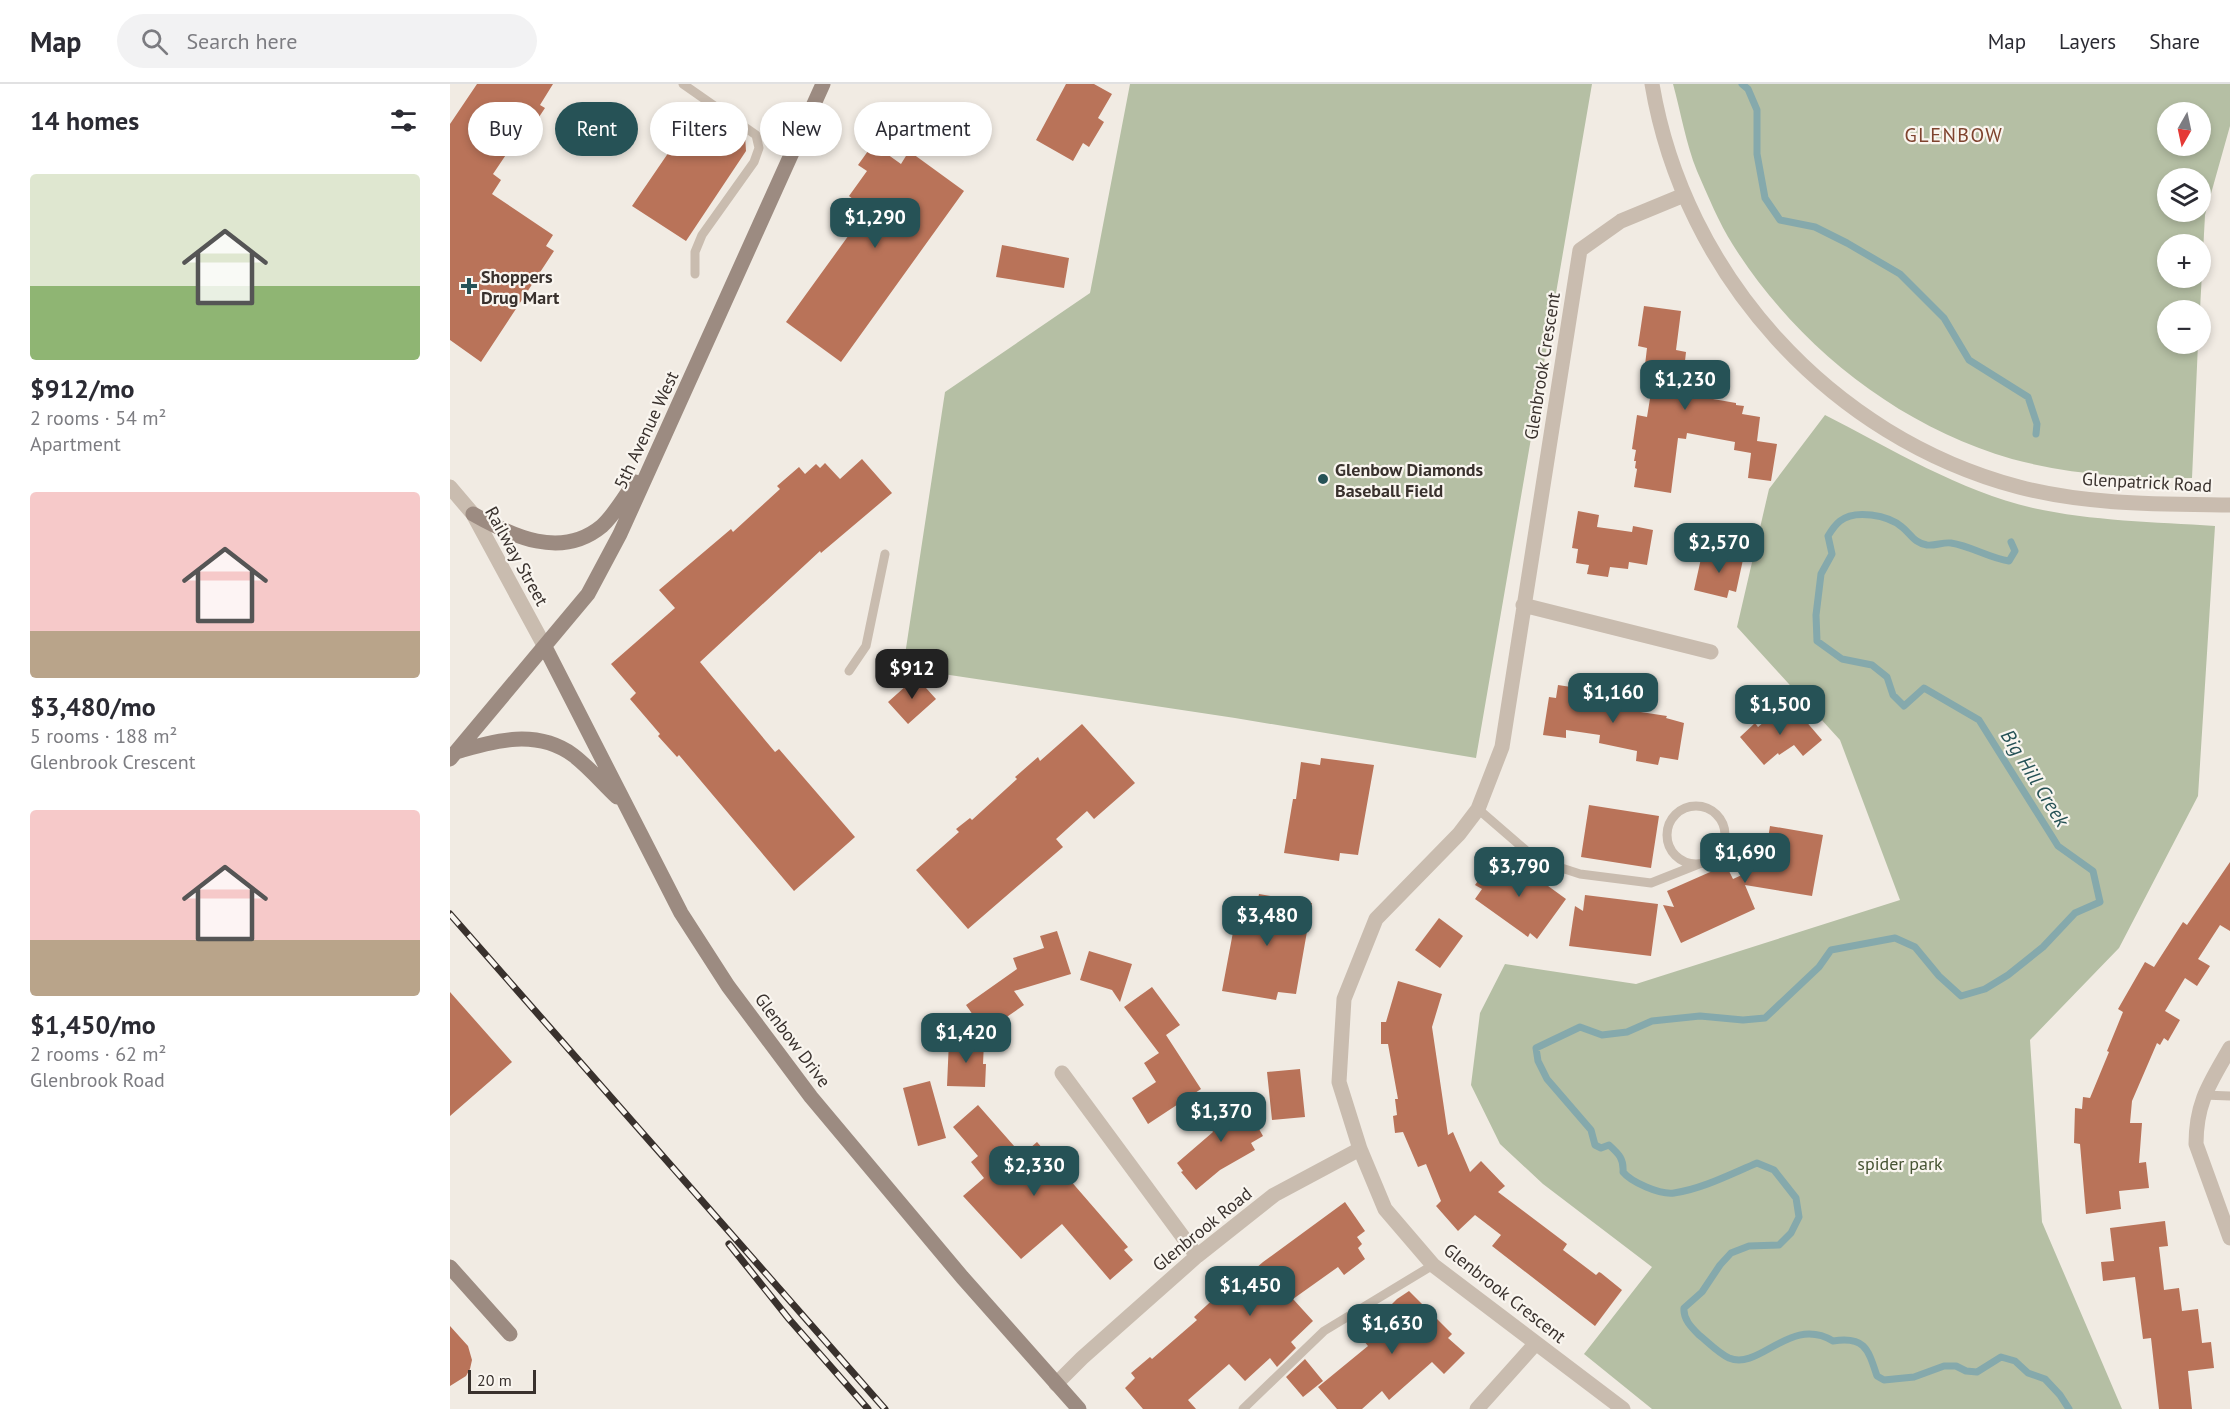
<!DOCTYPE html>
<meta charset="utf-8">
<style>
body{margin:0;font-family:"PT Sans",sans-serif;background:#f2f2f3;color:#2b2b33;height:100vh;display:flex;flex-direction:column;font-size:22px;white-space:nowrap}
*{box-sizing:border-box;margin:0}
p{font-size:20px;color:#7c7c81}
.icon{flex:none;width:33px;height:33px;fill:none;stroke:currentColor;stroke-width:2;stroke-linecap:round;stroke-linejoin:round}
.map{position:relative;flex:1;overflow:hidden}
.sheet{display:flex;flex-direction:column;background:#fff;width:450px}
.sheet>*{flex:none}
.banner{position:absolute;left:18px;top:18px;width:570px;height:54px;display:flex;gap:12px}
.needle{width:39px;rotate:189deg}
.controls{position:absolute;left:1707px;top:18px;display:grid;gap:12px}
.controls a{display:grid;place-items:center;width:54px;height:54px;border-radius:50%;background:#fff;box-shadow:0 3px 9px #0003;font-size:30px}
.scale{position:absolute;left:18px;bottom:15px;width:68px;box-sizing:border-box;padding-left:6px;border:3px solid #39312d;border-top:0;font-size:16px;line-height:21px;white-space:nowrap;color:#39312d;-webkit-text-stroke:4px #f9f5ef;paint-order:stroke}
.price{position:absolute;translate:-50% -51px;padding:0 14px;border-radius:12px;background:#265256;color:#fff;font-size:20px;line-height:39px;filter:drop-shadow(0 2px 3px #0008)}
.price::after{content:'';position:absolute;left:50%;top:36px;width:18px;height:14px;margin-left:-9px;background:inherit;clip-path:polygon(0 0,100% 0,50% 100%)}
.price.on{background:#222;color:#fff}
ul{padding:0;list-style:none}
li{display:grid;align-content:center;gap:12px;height:318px;padding:0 30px}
li span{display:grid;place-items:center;height:186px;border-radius:6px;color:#555}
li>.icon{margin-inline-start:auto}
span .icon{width:108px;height:108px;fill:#fffc;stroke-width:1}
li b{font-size:26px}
h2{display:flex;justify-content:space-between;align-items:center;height:72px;padding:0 30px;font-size:26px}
.chip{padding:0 21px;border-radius:27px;background:#fff;box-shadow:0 3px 9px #0003;font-size:21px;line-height:54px}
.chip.on{background:#265256;color:#fff}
header{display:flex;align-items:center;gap:36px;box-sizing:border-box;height:84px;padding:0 30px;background:#fff;border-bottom:2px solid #e1e1e2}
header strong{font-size:28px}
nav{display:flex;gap:33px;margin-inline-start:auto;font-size:21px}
.search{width:420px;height:54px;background:#f2f2f3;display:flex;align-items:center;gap:15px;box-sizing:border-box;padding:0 21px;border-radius:33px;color:#7c7c81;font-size:22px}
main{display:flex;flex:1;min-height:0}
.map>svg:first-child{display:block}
</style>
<header>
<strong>Map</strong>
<div class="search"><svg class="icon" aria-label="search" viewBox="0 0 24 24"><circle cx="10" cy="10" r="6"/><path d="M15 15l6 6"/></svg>Search here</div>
<nav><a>Map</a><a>Layers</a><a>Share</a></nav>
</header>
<main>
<section class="sheet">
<h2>14 homes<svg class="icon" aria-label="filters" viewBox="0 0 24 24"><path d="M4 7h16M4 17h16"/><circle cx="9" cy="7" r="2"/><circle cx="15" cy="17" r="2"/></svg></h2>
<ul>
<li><span style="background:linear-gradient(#dfe7d0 60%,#8fb573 0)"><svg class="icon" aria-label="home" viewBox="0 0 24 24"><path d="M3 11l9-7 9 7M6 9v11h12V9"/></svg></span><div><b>$912/mo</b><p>2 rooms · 54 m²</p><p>Apartment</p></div></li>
<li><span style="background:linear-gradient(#f6c9c9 75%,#b9a48a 0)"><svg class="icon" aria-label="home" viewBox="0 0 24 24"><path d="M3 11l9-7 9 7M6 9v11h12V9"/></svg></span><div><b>$3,480/mo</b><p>5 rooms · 188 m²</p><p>Glenbrook Crescent</p></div></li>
<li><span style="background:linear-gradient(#f6c9c9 70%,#b9a48a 0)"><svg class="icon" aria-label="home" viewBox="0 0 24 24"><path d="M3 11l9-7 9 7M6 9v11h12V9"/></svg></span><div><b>$1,450/mo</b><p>2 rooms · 62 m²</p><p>Glenbrook Road</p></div></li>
</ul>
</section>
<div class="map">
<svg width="1780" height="1325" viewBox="0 0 1780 1325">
<rect width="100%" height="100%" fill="#f1ebe3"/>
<!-- green -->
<path fill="#b5bfa4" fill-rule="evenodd" d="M680,0H1142L1026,674L785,634L453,584L495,308L640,209Z
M1223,0H1780V42L1755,131L1750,226H1718V260H1748L1742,394C1681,394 1621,391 1562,375C1447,342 1346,261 1283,161C1269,139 1258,112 1247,87C1236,60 1231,29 1223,0ZM1750,28V62H1718V28ZM1750,94V128H1718V94ZM1718,160H1750V194H1718Z
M1375,331C1442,365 1509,407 1583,424C1642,437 1705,438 1765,442L1748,712L1669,864L1580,956L1592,1138L1672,1325H1202L1134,1270L1202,1183L1093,1100L1050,1060L1021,1001L1030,929L1055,880L1186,900L1450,816L1390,656L1287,543L1319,405Z"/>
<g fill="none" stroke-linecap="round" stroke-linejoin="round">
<!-- stream -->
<path stroke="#85a9ac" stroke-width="7" d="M1292,0L1298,5L1307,26V70L1315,114L1330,136L1365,143L1397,159L1450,190L1494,234L1519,276L1578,313L1587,340L1586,350
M1561,458L1565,467L1559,477C1539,474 1521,462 1501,459C1493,458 1485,462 1477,461C1464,459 1461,450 1452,443C1438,431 1405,425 1390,437C1385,441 1381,447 1378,452L1382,470L1371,490L1366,531L1367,557L1392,575L1422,581L1437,593L1443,611L1454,622L1474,604L1529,636L1608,762L1643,787L1650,818L1625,829L1593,863L1558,891L1535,905L1511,912L1489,892L1465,863L1445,854L1381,866L1369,883L1315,934L1293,936L1250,932L1202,937L1177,948L1152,951L1130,943L1086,964L1088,977L1097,995L1141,1046L1145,1061L1151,1064L1159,1061C1169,1070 1174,1075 1173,1088C1181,1098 1210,1111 1224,1109C1252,1105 1281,1090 1307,1079L1324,1086L1346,1114L1349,1133L1341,1149L1329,1161L1299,1162L1281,1169L1270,1181L1252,1208L1234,1224C1233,1235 1241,1243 1249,1251C1258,1258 1268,1269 1279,1274C1310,1287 1340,1231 1383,1257C1415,1252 1418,1265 1427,1292L1434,1296L1464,1293L1494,1282H1506L1516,1287L1527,1288L1551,1273L1565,1277L1578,1289L1595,1295L1610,1311L1619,1325"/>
</g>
<!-- building -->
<path fill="#b97359" d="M27,0H103L90,21L95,24L81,45L76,41L43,90L51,96L42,110L103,151L96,162L104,167L31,278L0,256V40Z
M616,0H644L662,10L648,34L654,38L639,63L633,59L623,77L586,56Z
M251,21L295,51L296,67L236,157L182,122Z
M423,60L451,80L459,67L514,107L391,278L336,238L417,126L399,112L417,87L408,81Z
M552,161L619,174L614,204L546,193Z
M1194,222L1231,227L1226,266L1236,268L1234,286L1244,287L1240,311L1286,319V321L1294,322L1292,330L1310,333L1307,357L1327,360L1321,397L1298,394L1301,369L1284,366L1285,358L1237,349L1236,355L1228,354L1221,409L1184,403L1187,385L1185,384L1186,377H1184L1186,366L1182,365L1187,331L1197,333L1205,284L1195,281L1197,264L1188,262Z
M412,375L442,409L371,469L370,467L250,578L325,668L329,665L405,753L344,807L229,671L227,673L208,652L210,650L180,615L186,609L161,580L225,524L209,506L281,445L283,448L330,405L327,402L349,383L355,390L366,380L370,384L375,379L390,395Z
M1128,427L1149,431L1147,443L1182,448L1183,442L1203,446L1197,481L1179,478L1178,485L1160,483L1158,493L1137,490L1139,481L1126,479L1128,465L1122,464Z
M1271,466L1294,471L1286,508L1279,506L1277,514L1244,506L1252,470L1269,473Z
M466,593L486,615L458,640L438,618Z
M1122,598L1143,602L1142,610L1159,615L1158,623L1217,632L1216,634L1234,639L1228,676L1210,673L1208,681L1186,677L1187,667L1149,659L1150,651L1116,646V654L1093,651L1099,613L1106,614L1108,601L1121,603Z
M1333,622L1342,633L1348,628L1372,656L1353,672L1344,661L1329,671L1328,669L1314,681L1290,653L1305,639L1308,643Z
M632,640L685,699L644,735L637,727L606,755L613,763L518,845L466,786L509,748L506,745L520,734L522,736L567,695L565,693L588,673L590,677Z
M871,674L924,681L908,771L890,769L889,777L834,769L843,715H846L851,678L870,681Z
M1139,721L1209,732L1201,784L1131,773Z
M1320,742L1373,751L1362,812L1295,801L1305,825L1231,859L1213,821L1224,823L1217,807L1276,781L1283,795L1314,781Z
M1057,772L1116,815L1087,855L1080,849L1078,853L1025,815L1032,805L1025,801L1038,783L1045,788Z
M1780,778V847L1770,841L1748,875L1760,882L1747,902L1735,894L1715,927L1730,936L1718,957L1714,954L1710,961L1707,959L1682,1017L1680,1039H1692L1689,1079L1696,1078L1699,1104L1669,1107L1671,1125L1636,1130L1630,1060L1624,1059L1625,1024L1632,1025L1633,1013L1640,1014L1659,968L1657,967L1673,928L1668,925L1695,878L1704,883L1733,838L1737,841Z
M809,810L862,819L846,910L828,908L826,916L772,907L789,816L807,819Z
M1135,811L1208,820L1201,872L1119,862L1125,822L1133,827Z
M989,834L1013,852L990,884L965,866Z
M607,847L621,890L564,907L574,921L535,948L516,921L567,885L563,874L594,864L590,852Z
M639,867L682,880L670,918L662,906L630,896Z
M948,897L992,910L982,943L998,1051L1003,1048L1020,1088L1031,1077L1055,1102L1048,1108L1117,1160L1113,1166L1146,1191L1149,1188L1151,1189L1172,1206L1145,1242L1042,1162L1051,1151L1025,1131L1008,1147L986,1122L991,1117L976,1080L968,1083L953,1048L945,1049L943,1032L947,1031L945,1015H948L938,960H931V938H936Z
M702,903L730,941L716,951L751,1005L698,1040L682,1014L706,998L694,979L709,969L674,923Z
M0,908L62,978L0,1032Z
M499,956L534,958L533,980H536L535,1003L497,1002Z
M850,985L855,1033L822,1036L817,988Z
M480,997L496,1054L468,1062L453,1004Z
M773,1016L780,1028L794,1019L813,1052L801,1059L805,1066L770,1086L746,1106L731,1088L733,1087L727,1079L763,1048L752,1029Z
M528,1021L572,1071L587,1058L678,1163L674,1166L683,1176L660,1196L612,1140L571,1175L513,1112L534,1094L521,1078L528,1072L503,1043Z
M895,1118L915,1147L907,1153L912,1160L908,1164L915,1175L894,1191L888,1183L843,1215L863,1237L841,1258L846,1264L827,1283L820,1274L795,1297L779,1280L738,1316L746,1325H693L675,1304L685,1294L681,1289L700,1273L702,1275L747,1236L744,1233L770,1209L773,1213L813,1178Z
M1715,1137L1718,1162L1709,1163L1714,1206L1729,1204L1732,1227L1748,1225L1752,1259L1761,1258L1764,1284L1738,1287L1742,1325H1709L1701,1254L1693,1255L1685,1193L1653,1197L1651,1178L1664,1177L1660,1144Z
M959,1207L1002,1250L998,1254L1015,1269L994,1290L982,1278L939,1316L932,1307L912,1325H887L868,1303L918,1262L904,1245L924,1229L928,1234L947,1215Z
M0,1242L18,1262L22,1276L20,1285L16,1292L0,1302Z
M855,1275L873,1297L853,1313L836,1293Z"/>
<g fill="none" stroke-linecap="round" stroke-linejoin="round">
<!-- lane -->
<path stroke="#c9bcaf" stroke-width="9" d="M233,0L306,51L309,64L304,78L252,151L245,168V190
M399,587L416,562L435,470
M1217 751a29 29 0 1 1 58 0a29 29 0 1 1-58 0Z
M1028,725L1087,776L1130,790L1201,799L1249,780
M1753,1011L1780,1012
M793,1325L874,1247L983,1181"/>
<!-- street -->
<path stroke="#c9bcaf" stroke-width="15" d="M1202,0C1234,191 1380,353 1569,403C1638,421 1709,420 1780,421
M0,403L23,430L95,563
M1073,521L1261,568
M1780,964C1760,999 1746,1018 1746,1060L1780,1154
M612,989L747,1172
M606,1300L632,1274L747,1172L824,1111L910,1065
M1027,1325L1086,1259
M1173,1325L983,1181L935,1125L910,1065L889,998L894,915L926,835L1009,750L1028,725L1052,663L1130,166L1171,137L1234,111"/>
<!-- secondary -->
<path stroke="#9c8b81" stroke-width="15" d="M23,430C62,452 111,476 152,442C165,430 175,412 185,398
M95,563L231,829L278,902L361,1013L512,1193L629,1325
M6,668C46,656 87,645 123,671C139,683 153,700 167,713
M0,675L138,510L170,450L373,0
M0,1183L60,1250"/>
<defs>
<path id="rail" d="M0,830L435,1325
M279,1160L339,1235L418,1325"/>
</defs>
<!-- rail casing -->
<use href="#rail" stroke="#39312d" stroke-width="7"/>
<!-- rail -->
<use href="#rail" stroke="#f9f5ef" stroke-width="4.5" stroke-dasharray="14" stroke-linecap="butt"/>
</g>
<!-- markers -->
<g fill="#265256" stroke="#f9f5ef" stroke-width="2">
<path d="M16 193h6v6h6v6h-6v6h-6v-6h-6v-6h6z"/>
<circle cx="873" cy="395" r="6"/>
</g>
<g text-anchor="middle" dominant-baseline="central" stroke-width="4.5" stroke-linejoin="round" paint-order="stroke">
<!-- poi labels -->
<g font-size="18" font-weight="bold" fill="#39312d" stroke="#f9f5ef" text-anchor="start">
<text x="31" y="192">Shoppers<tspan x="31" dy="21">Drug Mart</tspan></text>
<text x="885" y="385">Glenbow Diamonds<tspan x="885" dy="21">Baseball Field</tspan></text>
</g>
<!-- street labels -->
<g font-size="18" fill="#39312d" stroke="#f9f5ef">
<text transform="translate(1092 282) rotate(-81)">Glenbrook Crescent</text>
<text transform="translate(196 346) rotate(-65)">5th Avenue West</text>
<text transform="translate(1697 398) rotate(3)">Glenpatrick Road</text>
<text transform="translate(67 472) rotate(61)">Railway Street</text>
<text transform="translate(343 956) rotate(53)">Glenbow Drive</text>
<text transform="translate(752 1145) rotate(-39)">Glenbrook Road</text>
<text transform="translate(1055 1209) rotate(38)">Glenbrook Crescent</text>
</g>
<!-- park labels -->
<g font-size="18" fill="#475433" stroke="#f9f5ef">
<text x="1450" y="1079">spider park</text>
</g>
<!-- neighbourhood labels -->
<g font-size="20" letter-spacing="1.5" fill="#7f432e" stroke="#f9f5ef">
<text x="1504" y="51">GLENBOW</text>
</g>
<!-- water labels -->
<g font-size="20" font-style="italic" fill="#265256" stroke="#f9f5ef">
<text transform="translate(1585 694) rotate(58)">Big Hill Creek</text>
</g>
</g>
</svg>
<div class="controls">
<a><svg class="needle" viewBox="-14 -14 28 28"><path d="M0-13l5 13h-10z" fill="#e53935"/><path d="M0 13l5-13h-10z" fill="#7c7c81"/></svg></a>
<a><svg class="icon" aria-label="layers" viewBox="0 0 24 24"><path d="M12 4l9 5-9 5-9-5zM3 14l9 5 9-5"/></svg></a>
<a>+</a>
<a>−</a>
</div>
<div class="scale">20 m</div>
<b class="price" style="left:425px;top:165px">$1,290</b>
<b class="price" style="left:1235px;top:327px">$1,230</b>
<b class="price" style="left:1269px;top:490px">$2,570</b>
<b class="price on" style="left:462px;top:616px">$912</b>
<b class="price" style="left:1163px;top:640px">$1,160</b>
<b class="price" style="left:1330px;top:652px">$1,500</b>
<b class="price" style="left:1295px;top:800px">$1,690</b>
<b class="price" style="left:1069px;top:814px">$3,790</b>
<b class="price" style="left:817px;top:863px">$3,480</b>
<b class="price" style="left:516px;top:980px">$1,420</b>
<b class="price" style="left:771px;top:1059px">$1,370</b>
<b class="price" style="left:584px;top:1113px">$2,330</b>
<b class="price" style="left:800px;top:1233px">$1,450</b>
<b class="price" style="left:942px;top:1271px">$1,630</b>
<div class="banner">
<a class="chip">Buy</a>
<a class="chip on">Rent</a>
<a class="chip">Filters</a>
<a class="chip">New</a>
<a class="chip">Apartment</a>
</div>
</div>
</main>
